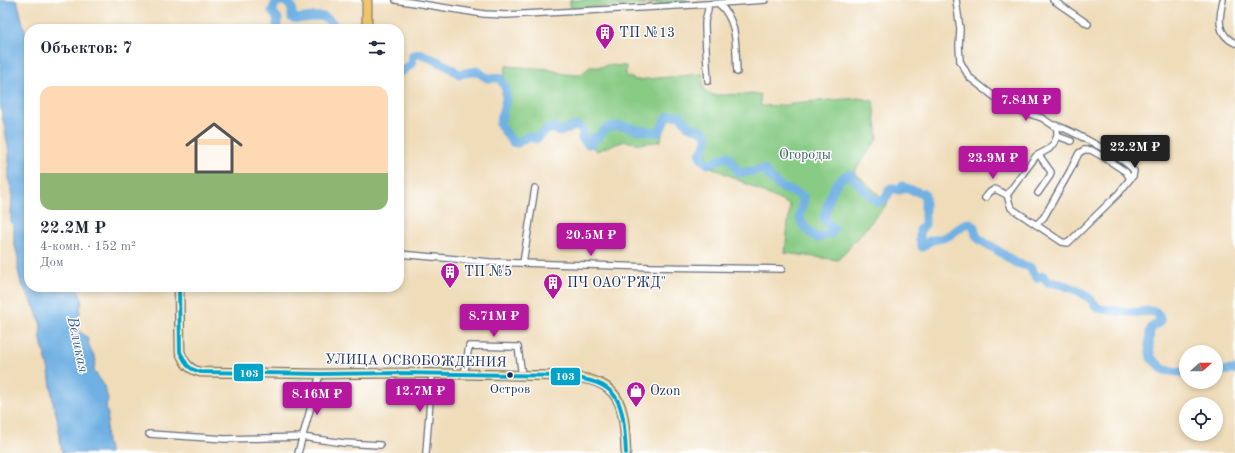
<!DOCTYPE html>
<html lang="ru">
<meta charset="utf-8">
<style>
body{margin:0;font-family:"Old Standard TT",serif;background:#f2f2f3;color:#1f2937;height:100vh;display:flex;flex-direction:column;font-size:15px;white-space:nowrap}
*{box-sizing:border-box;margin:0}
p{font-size:13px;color:#747a83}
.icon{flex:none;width:22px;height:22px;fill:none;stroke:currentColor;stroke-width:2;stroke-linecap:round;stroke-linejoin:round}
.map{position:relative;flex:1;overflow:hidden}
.side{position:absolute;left:24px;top:24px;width:380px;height:268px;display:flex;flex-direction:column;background:#fff;border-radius:16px;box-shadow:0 2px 6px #0003}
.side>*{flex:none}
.needle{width:26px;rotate:69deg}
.buttons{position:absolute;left:1179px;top:345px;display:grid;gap:8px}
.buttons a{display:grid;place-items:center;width:44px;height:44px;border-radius:50%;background:#fff;box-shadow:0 2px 6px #0003;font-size:20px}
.price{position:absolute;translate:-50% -34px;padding:0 9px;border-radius:4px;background:#b5179e;color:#fff;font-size:13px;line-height:26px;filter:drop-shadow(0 1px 2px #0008)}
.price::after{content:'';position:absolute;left:50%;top:24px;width:12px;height:9px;margin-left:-6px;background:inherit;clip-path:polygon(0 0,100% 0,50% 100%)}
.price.selected{background:#222;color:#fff}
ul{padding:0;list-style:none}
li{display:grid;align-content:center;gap:8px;height:212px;padding:0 16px}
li+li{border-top:1px solid #e0e1e3}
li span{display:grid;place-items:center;height:124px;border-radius:12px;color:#555}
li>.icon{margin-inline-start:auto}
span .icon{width:72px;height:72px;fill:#fffc;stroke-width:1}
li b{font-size:17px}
h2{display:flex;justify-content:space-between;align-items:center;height:48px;padding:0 16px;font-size:17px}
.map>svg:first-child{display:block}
</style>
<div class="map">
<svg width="1235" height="453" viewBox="0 0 1235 453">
<rect width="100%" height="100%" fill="#fff"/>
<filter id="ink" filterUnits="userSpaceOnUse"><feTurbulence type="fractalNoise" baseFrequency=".025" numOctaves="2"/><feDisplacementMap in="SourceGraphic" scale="8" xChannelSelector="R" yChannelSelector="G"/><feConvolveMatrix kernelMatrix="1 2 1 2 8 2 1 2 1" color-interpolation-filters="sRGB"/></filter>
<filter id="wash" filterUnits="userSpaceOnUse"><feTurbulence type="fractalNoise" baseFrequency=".012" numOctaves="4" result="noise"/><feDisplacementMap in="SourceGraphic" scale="16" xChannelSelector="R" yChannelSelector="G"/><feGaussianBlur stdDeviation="0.9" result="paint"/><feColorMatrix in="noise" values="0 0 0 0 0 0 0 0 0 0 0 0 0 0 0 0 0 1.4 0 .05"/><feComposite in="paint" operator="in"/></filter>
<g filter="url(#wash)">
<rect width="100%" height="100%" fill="#efdcb9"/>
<!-- green -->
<path fill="#87cb84" stroke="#517d71" d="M570,0H645V5L570,8Z
M652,0H687L688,3L648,4Z
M607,65L626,66V76L636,80L702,74L704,90L713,95L760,94L761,106L790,105L791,103L859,98L873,101L878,138L854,172L888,203L838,260L785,253L790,205L705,164L709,137L705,129L691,124L680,112L668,113L664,117L661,141L640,144L625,141L596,151L587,140L581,122L560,127L553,124L535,136L529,134L516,140H512L504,128L503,122L509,95L504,78L506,66L548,69L564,74L580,75L590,67H602Z"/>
<!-- water -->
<path fill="#6fb0e3" stroke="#4570a0" d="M0,0H17L29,47V287H77L82,300L80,310L78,331C93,339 86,340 91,351C93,355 95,357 96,360L94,368V371L104,385L108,400L106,407L108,415L106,431L107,443L109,449V453H62L57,417L53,402L49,371L40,336L41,326L40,322L35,308L21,283L18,270V257L14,242V227L11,222V212L12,197V190L9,182V152L0,103Z"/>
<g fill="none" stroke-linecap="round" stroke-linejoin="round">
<!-- river -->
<path stroke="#6fb0e3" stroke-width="9" d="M276,29L278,19L272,11L276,2L285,1L292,7V18C312,22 321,6 337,29
M399,73L412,64L413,55L422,54L447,66L459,74L477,71L487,78H500L506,89V99L500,124L512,142L517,143L529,136L536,139L545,131L554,127L559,132L572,127L580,126L583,132L582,138L588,144L592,143L594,141L593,137H599C605,124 617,125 629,127C632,128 635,130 638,130C646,131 648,130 657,133C668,123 659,114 680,115L688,126L703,131L707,136V141L700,155L702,159L708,164L714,162L727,156C733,161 734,167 739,173C748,171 755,172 763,169C769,175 773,182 781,187C790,192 796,191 804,198C803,203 801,209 800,214C799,225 811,234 818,238L831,234L834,229L827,223L824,218C828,203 832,180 849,174C859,183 867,195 878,202C884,200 889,197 889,190L891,188L900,190L902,186C909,191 917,190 925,195V224L920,230V239L922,247C934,235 938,242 948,236C957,231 960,225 970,223L974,227L976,235L980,240L994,248L1016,263L1030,267L1037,278L1043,276L1047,282C1063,284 1078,288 1090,299C1093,301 1095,306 1098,308C1104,310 1132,313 1138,312C1144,312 1150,310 1156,312L1160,318V322L1152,327L1150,331L1149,346L1151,358L1164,370L1186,373
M1216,371L1235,370"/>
</g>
</g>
<g filter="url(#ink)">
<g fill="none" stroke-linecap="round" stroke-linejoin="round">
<defs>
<path id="minor" d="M396,0L484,14L506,15L693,5L765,0
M956,0L960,29L959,46L960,61L969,77L1001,102L1017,110L1042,118L1057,128V136L1054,143L1049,149L1036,156L1007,195L1011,208L1062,242L1068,243L1119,193L1130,179L1126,172L1105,158L1091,150H1084L1079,153L1070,171L1044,217L1036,225
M1053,0L1088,24
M1223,0C1219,18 1216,34 1235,43
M719,4C739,22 735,47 737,72
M708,81C707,62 705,42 705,23C705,16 709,13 708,5
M1055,125C1070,130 1127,159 1134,171L1133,176L1130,179
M1057,136L1071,141
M1038,193L1050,176L1051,172L1039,155
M985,198L990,192L995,189L1007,195
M399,254L490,262L652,267L782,269
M523,263L535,188
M464,375L469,346L518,347L522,376
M149,434L225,439L302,437L344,443L380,445
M298,453L320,374
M426,453L432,374"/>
<path id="primary" d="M367,29V0
M179,287L180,352C184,362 188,369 200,372L320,374L400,373L563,376C572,377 582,377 591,380C627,390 624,422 626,453"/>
</defs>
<!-- minor casing -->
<use href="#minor" stroke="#656c7e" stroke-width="8"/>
<!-- primary casing -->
<use href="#primary" stroke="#656c7e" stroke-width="11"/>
<!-- minor -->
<use href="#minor" stroke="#fff" stroke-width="5.5"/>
<!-- primary -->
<use href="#primary" stroke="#f0c469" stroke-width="9"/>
<defs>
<path id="bus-1" d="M179,287L180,352L187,365L192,369L200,372L320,374L400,373L563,376C621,382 623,399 626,453"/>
</defs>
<!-- bus-1 casing -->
<use href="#bus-1" stroke="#fff" stroke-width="7"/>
<!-- bus-1 -->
<use href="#bus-1" stroke="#01a3c8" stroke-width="4"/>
</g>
</g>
<!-- icons -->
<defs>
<symbol id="building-pin" viewBox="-11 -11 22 30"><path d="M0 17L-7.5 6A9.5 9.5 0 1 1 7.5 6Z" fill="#b5179e" stroke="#fff"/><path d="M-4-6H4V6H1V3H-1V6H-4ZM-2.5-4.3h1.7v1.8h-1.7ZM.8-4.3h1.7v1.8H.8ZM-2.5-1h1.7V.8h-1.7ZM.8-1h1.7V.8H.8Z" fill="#fff"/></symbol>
<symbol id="shop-pin" viewBox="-11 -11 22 30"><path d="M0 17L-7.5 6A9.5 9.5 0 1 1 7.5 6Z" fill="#b5179e" stroke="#fff"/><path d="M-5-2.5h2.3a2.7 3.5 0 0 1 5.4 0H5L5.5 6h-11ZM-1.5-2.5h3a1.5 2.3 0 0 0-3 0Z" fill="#fff"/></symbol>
</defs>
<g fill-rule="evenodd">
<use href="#building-pin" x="594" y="22" width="22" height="30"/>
<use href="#building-pin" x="439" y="261" width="22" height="30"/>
<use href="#building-pin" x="542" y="272" width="22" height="30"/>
<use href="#shop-pin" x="625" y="380" width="22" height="30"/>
</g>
<!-- markers -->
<circle fill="#1b2f5e" stroke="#fff" stroke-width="1.5" cx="510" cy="375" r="3.5"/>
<g text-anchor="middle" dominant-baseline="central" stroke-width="3" stroke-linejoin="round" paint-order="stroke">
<!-- bus labels -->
<g font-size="13" fill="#1b2f5e" stroke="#fff">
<text x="510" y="389">Остров</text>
</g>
<!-- poi labels -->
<g font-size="14" fill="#1b2f5e" stroke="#fff" text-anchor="start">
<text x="619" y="33">ТП №13</text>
<text x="464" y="272">ТП №5</text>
<text x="567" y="283">ПЧ ОАО"РЖД"</text>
<text x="650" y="391">Ozon</text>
</g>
<!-- park labels -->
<g font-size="14" fill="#3b5e69" stroke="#fff">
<text x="805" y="155">Огороды</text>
</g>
<!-- street labels -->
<g font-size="14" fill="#1b2f5e" stroke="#fff">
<text transform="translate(416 361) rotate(1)">УЛИЦА ОСВОБОЖДЕНИЯ</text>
</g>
<!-- water labels -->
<g font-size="15" font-style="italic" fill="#385c8d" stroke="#fff">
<text transform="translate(77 345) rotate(78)">Великая</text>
</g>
</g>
<g stroke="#fff" stroke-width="1.5">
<rect x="233" y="363" width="31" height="19" rx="4" fill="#01a3c8"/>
<rect x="550" y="367" width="31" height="19" rx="4" fill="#01a3c8"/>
</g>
<g font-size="11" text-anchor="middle" font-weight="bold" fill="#fff">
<text x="249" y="377">103</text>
<text x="565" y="380">103</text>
</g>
</svg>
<div class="buttons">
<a><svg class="needle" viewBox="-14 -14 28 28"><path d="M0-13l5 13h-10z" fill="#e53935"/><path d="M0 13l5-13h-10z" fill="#747a83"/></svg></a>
<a><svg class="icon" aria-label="locate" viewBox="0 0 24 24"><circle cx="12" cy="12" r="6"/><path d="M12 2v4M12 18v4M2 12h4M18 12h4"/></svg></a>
</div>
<b class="price" style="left:1026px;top:122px">7.84M ₽</b>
<b class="price selected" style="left:1135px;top:169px">22.2M ₽</b>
<b class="price" style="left:993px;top:180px">23.9M ₽</b>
<b class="price" style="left:591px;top:257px">20.5M ₽</b>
<b class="price" style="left:494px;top:338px">8.71M ₽</b>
<b class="price" style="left:420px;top:413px">12.7M ₽</b>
<b class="price" style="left:317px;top:416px">8.16M ₽</b>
<section class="side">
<h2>Объектов: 7<svg class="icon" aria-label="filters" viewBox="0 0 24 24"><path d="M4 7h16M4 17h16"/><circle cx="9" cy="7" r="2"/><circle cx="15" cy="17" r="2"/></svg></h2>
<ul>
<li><span style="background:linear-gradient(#ffd9b3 70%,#8fb573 0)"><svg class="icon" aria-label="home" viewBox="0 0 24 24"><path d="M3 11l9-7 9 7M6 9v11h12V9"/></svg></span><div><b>22.2M ₽</b><p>4-комн. · 152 m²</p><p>Дом</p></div></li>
</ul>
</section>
</div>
